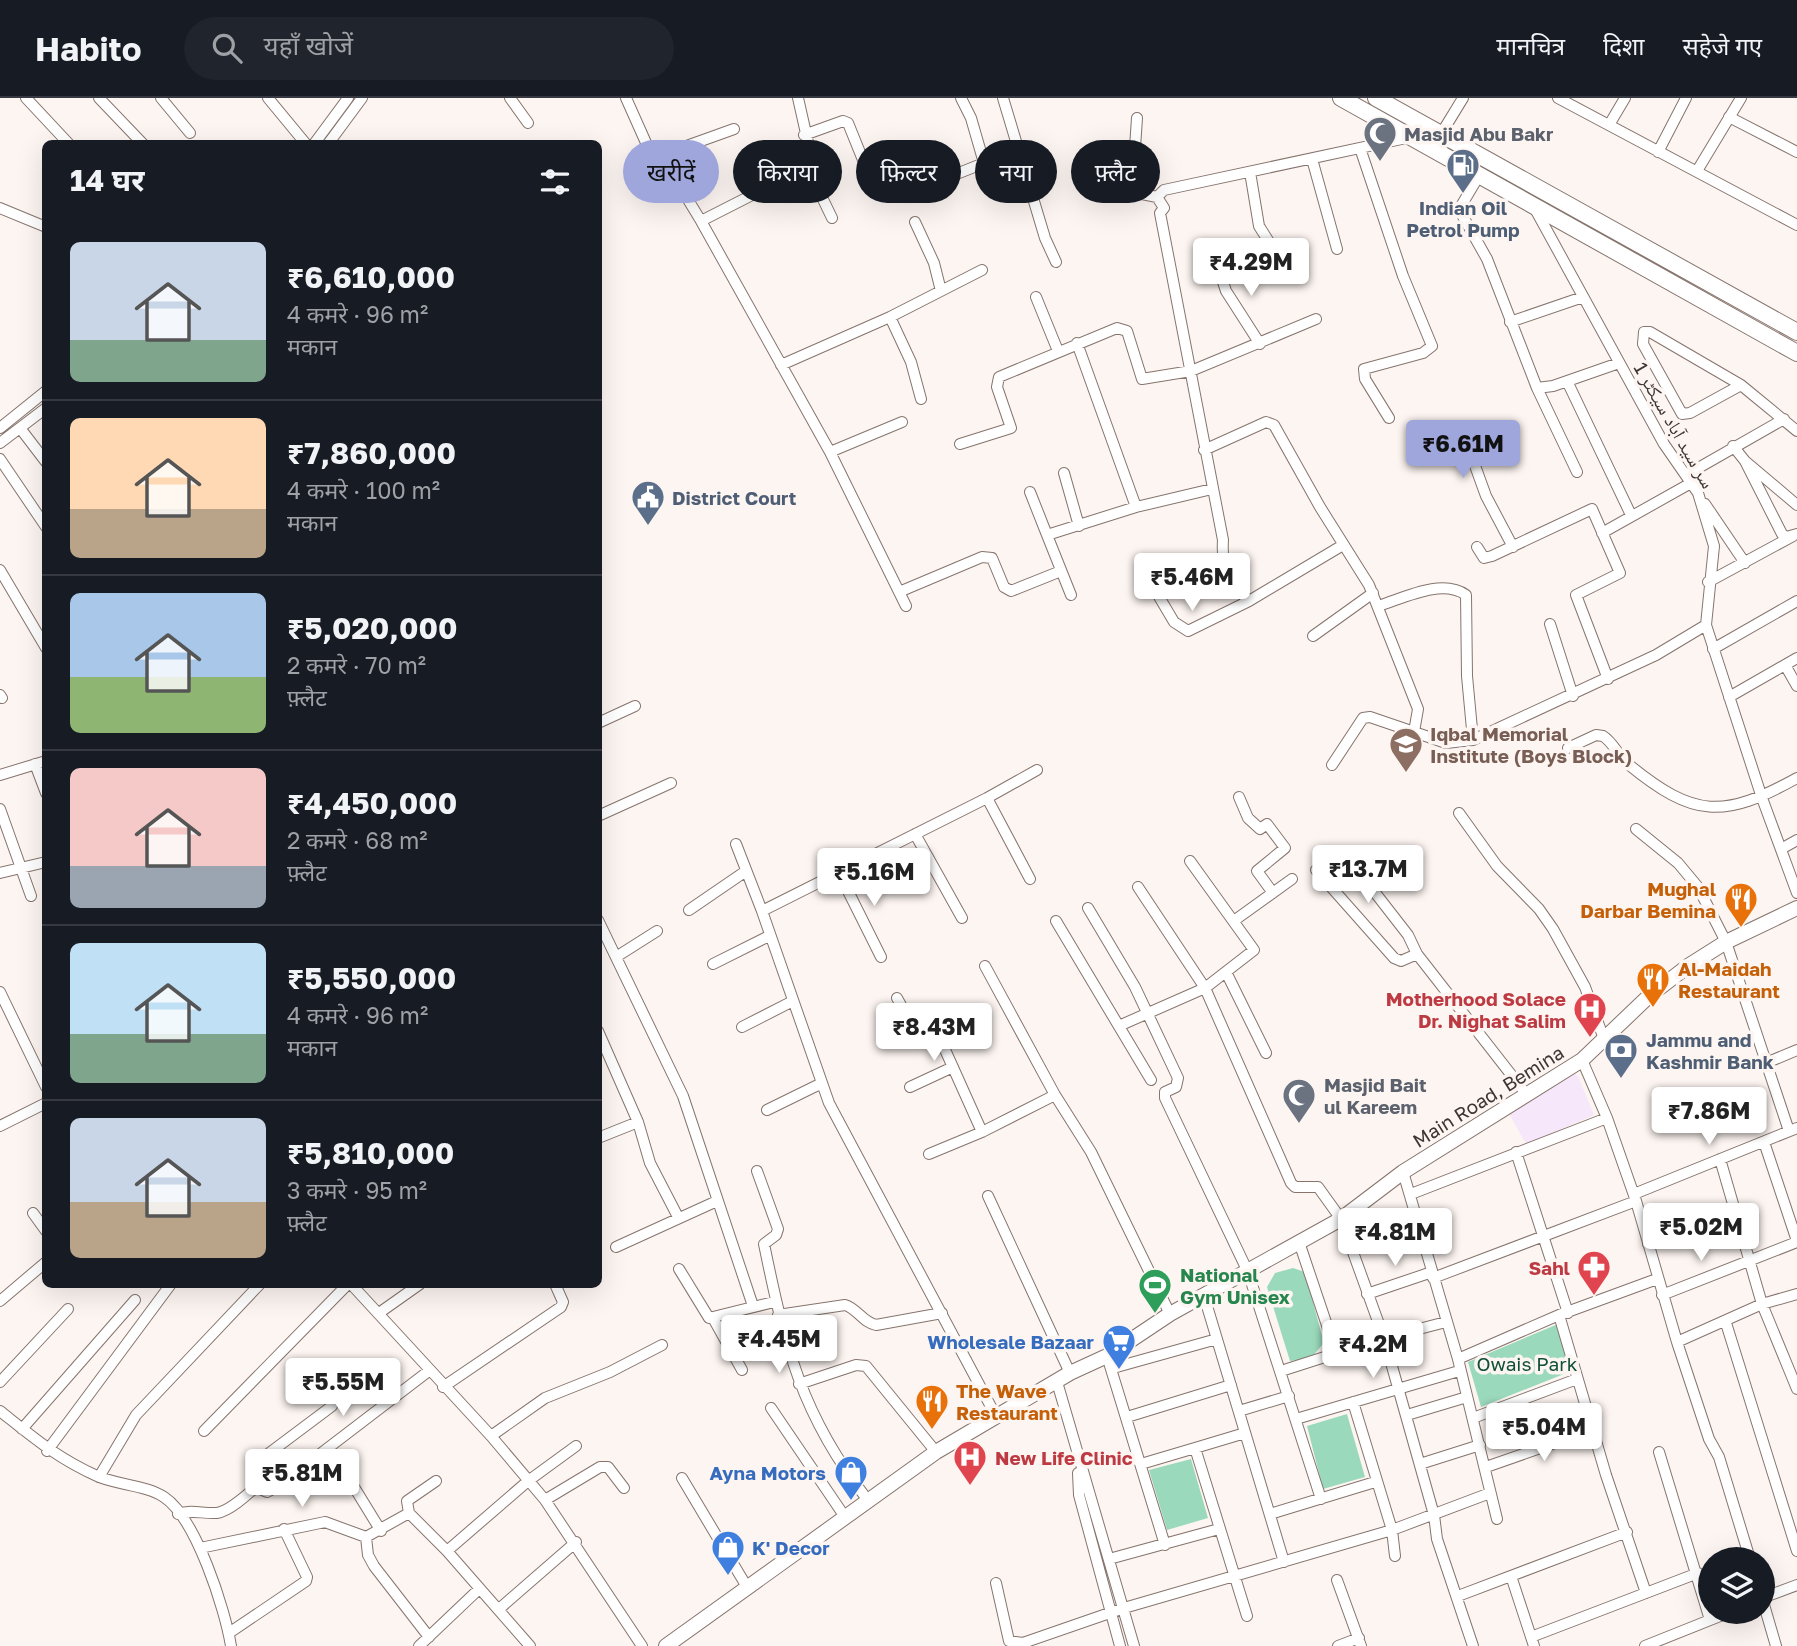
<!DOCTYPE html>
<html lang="hi">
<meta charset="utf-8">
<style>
body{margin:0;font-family:"Golos Text","Noto Naskh Arabic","Noto Sans Devanagari",sans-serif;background:#20242c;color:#f1f3f6;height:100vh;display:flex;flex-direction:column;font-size:26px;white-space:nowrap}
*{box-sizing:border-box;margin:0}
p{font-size:23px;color:#9ea1a6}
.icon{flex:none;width:38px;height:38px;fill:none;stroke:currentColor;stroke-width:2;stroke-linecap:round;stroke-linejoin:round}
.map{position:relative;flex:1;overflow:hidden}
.drawer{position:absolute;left:42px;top:42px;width:560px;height:1148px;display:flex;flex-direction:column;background:#171b24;border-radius:10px;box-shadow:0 7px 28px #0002}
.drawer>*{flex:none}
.banner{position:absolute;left:623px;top:42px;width:665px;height:63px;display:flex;gap:14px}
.buttons{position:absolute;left:1698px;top:1449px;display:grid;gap:14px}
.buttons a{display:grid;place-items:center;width:77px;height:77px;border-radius:50%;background:#171b24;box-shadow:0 7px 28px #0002;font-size:35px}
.price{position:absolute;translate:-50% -60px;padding:0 16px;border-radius:7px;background:#fff;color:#222;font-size:23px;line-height:46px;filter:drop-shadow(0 2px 4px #0008)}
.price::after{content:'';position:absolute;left:50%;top:42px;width:21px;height:16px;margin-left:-10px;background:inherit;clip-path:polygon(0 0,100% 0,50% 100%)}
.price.active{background:#9ea6dc;color:#111}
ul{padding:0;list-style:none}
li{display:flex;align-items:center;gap:21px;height:175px;padding:0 28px}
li+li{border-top:2px solid #363941}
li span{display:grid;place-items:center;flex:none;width:196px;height:140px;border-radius:10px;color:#555}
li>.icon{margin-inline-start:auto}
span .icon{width:84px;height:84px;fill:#fffc;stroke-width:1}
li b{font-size:30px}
h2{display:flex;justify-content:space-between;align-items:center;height:84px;padding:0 28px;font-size:30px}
.pill{padding:0 24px;border-radius:32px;background:#171b24;box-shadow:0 7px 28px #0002;font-size:24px;line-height:63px}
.pill.active{background:#9ea6dc;color:#111}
header{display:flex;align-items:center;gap:42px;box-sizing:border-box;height:98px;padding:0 35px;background:#171b24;border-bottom:2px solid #363941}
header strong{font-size:33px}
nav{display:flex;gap:38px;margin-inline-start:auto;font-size:24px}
.search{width:490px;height:63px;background:#20242c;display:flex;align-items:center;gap:18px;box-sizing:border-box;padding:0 24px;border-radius:38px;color:#9ea1a6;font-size:26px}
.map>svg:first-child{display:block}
</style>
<header>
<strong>Habito</strong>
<div class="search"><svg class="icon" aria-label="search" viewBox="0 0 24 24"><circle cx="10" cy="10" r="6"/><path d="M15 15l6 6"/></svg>यहाँ खोजें</div>
<nav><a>मानचित्र</a><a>दिशा</a><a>सहेजे गए</a></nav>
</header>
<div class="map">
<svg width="1797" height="1548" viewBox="0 0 1797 1548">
<rect width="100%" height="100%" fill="#fdf5f1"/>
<!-- industrial -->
<path fill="#f6e7fa" d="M1568,972L1578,978L1594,1017L1526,1046L1508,1014Z"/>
<!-- green -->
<path fill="#9bd9bc" d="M1293,1170L1305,1174L1324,1245L1310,1261L1290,1263L1267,1189L1275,1175Z
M1558,1226L1569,1274L1481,1309L1468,1264Z
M1347,1316L1365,1379L1323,1391L1307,1328Z
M1191,1361L1208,1420L1167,1432L1149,1372Z"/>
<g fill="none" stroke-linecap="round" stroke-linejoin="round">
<defs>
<path id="minor" d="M26,0L69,46
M99,0L143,46
M161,0L190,35
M268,0L306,46
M510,0L528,25
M626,0L647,47L673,77L701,123L830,354L906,508
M798,0L819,93L832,120
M1003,0L1045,140L1056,164
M1558,0L1797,127
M1729,19L1797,54
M1137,20L1133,79L1137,95L1157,99L1164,110L1160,115L1223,442C1221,471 1229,484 1249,503
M1609,27L1625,0
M1441,36L1463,0
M804,37L843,23L848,25L863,62
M314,46L348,0
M328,46L362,0
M1360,50L1403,178L1432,248L1423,255L1364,271L1365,281L1389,320
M1658,54L1686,0
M656,59L734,31
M1312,61L1337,151
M1697,73L1741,0
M1250,74L1259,128L1286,171
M959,75L984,65L971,20L961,0
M1480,76L1461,108V115L1487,161L1537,290L1553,288L1619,265
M1157,99L1164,92L1411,39
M1534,109L1664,346L1698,395L1714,448L1706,527L1762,700L1797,795
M0,110L46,129
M701,123L758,94
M915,124L934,165L941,193
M1217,166L1226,193L1260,246
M1036,199L1058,253
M890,219L911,264L921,301
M1510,224L1583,199
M1077,245L1136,409
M781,267L890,219L982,172
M1567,283L1631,417
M1741,287L1690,315L1682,316L1643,246L1644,234H1650L1741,287L1797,333
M1537,290L1577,374
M0,330L46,293
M20,330L46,364
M1493,331L1474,342L1469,351L1486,398L1513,449
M0,345L46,310
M960,346L1011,330L997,289L999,279L1117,230L1127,233L1142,281L1191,273L1316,221
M1733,348L1745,363L1797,407
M1204,352L1266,324L1274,327L1320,409L1369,487L1418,611L1414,634L1446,645L1473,642L1656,557L1706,527
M830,354L902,324
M0,361L46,429
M1745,363L1782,436L1786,439L1797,436
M1064,375L1079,428
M1686,377L1784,321
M1030,394L1047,437
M1705,406L1745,465
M1602,435L1691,385
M1477,449L1484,460L1492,458L1592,411L1620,475L1576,497L1608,581
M0,472L46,550
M1148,480L1174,524L1188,533L1249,503L1343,447
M1708,484L1793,438
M899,494L982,459L992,460L1004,489L1011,493L1061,473
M1071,497L1047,437L1136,409L1212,391
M1378,508C1404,500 1442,480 1466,497L1467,578L1473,642
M1550,526L1573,598
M1313,538L1373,495
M1713,551L1797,503
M1785,567L1797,588
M0,597L2,600
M1729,599L1797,560
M598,625L635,608
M1568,650L1596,637L1603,638C1614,645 1618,658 1628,666C1694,720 1723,721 1797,680
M35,666L46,695
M1332,667L1363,620L1370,619L1414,634
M0,677L46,663
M1239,699L1248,720L1260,731L1267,726L1285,750L1257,773L1273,795
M0,711L31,798
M1459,715L1497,768L1539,811L1553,831L1585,889L1604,941
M598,718L671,685
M1636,731L1678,765L1698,789L1726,844L1789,1033
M915,736L962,820
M736,746L762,813L829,1005L997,1320
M1781,751L1797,742
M1316,772L1394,860L1401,863L1417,856
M0,775L46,764
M839,775L881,859
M1030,781L987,700L1037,672
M1366,783L1408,837L1417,856L1527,997
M1138,789L1205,890L1291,1085L1295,1089H1318L1341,1121L1384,1240L1434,1417L1437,1441L1473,1548
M1088,810L1135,889L1178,980L1176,989L1165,994V1000L1248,1174L1321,1401
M689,812L746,773
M762,813L987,700
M598,822L683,998L753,1208
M1235,822L1292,781
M1056,823L1151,982
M616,859L657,833
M713,866L769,838
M985,868L1055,997L1091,1054L1170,1216
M1226,874L1266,955
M0,894L46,989
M897,900C907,917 910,933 931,928L938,936L982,1034
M1121,927L1205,890L1254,852L1190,763
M742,929L791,904
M598,933L638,1024L650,1065L678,1119
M1582,962L1607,1020L1636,1103L1677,1244L1709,1341L1719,1359L1750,1461
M1766,965L1797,952
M910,989L953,969
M767,1012L820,986
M0,1028L46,1005
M598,1040L638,1024
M1764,1044L1797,1143
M1516,1054L1568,1215
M929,1056L982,1034L1055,997
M1720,1061L1762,1206L1797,1291
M757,1073L778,1131L776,1137L764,1146C785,1248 801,1317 867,1401
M1403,1074L1458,1261L1497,1421
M1411,1096L1607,1020
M1634,1096L1797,1030
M988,1098L1070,1275
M33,1115L46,1133
M1648,1146L1736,1113
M1300,1147L1337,1257
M616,1149L717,1103
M679,1171L709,1220L774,1204
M1433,1180L1636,1103
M351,1186L491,1338L545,1402L642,1548
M1367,1196L1432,1174
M1662,1197L1797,1144
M1204,1198L1284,1464
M0,1203L46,1164
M379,1215L420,1186
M778,1217L845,1207C858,1211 862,1224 876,1227L942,1215
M1559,1217L1606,1377L1646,1495
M713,1220L742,1272
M1726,1225L1797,1453
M1677,1244L1762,1206L1797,1196
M1107,1258L1165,1447
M1458,1261L1559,1217L1657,1181
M1113,1270L1217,1241
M1281,1273L1384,1240L1446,1224
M0,1284L68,1211
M1057,1284L1134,1548
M799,1286L856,1267L866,1268L936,1354
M443,1289L561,1209L563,1204L555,1186
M1353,1304L1392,1432L1395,1458
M771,1310L845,1419
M0,1313C34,1340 57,1360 97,1378C117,1387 146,1387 164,1399C196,1420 225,1511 231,1548
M1239,1313L1289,1298
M1407,1317L1467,1299
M1127,1319L1231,1287
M1473,1320L1577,1281
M1296,1321L1459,1273
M22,1331L135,1202
M204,1333L348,1186
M1245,1335L1195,1350L1247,1518
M491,1338L545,1300L610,1274L662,1247
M330,1350L381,1433
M47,1353L171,1186
M1659,1354L1710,1522
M1141,1366L1195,1350
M1420,1366L1480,1347
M1486,1369L1592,1332
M1078,1375L1079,1397L1120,1548
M99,1379L136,1317L260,1186
M682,1380L747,1489
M436,1383L407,1403L409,1415L447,1453L530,1548
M255,1389L267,1394L277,1389L430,1272
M545,1402L600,1369H608L624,1390
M178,1416C193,1411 202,1416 217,1415C230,1413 248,1396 258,1387L260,1362L332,1308
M1270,1416L1375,1384
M366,1439L368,1457L374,1468L429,1539
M200,1450L325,1424L366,1439L409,1415
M447,1453L528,1383L576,1348
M1109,1461L1219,1431
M1511,1478L1534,1548
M1337,1482L1361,1548
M996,1485L1009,1543L1023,1545L1124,1510L1392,1432L1490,1395
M1458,1498L1627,1434
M1762,1500L1776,1548
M1762,1500L1797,1487
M499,1511L576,1444
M229,1535L306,1483L307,1479L284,1431
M1531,1539L1698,1475
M419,1548L479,1491
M1338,1548L1359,1540
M1645,1548L1730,1514"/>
<path id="major" d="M666,1548L936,1354L1070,1275L1107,1258L1170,1216L1341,1121L1403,1074L1582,962L1649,898L1688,868L1726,844L1797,810"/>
<path id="highway" d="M1341,0L1797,255
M1376,0L1797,234"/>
</defs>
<!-- minor casing -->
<use href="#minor" stroke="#86746d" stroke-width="12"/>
<!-- major casing -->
<use href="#major" stroke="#86746d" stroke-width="16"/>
<!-- highway casing -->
<use href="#highway" stroke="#86746d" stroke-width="18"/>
<!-- minor -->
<use href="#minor" stroke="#fff" stroke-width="10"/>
<!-- major -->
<use href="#major" stroke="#fff" stroke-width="14"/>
<!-- highway -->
<use href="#highway" stroke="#fff" stroke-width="16"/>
</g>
<!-- icons -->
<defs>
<symbol id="mosque-pin" viewBox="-11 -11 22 30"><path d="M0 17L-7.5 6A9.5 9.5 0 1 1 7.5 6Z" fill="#6b7280" stroke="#fdf5f1"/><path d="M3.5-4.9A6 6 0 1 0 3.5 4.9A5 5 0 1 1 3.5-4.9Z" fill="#fff"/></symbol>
<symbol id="fuel-pin" viewBox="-11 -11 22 30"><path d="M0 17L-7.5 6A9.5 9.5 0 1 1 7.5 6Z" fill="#5c6f8a" stroke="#fdf5f1"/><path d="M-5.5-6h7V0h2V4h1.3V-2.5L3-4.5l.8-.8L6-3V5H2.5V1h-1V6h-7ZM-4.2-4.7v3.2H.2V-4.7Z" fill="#fff"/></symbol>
<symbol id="civic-pin" viewBox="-11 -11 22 30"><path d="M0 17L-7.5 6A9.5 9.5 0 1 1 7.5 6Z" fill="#5c6f8a" stroke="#fdf5f1"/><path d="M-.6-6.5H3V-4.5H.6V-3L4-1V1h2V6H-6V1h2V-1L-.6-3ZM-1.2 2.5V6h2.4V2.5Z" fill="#fff"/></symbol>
<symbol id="school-pin" viewBox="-11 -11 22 30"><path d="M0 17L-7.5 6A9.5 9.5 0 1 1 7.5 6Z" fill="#8d6e63" stroke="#fdf5f1"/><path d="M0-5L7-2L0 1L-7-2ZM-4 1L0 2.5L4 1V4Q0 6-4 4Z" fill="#fff"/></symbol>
<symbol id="restaurant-pin" viewBox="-11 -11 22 30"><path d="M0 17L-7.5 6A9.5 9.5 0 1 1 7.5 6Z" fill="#e8710a" stroke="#fdf5f1"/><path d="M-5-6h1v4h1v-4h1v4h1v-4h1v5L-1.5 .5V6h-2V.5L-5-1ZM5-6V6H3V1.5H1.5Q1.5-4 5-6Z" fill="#fff"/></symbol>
<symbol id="hospital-pin" viewBox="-11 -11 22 30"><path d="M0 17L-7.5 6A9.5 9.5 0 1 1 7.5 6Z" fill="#e0444e" stroke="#fdf5f1"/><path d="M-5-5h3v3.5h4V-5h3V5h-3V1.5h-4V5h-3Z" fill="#fff"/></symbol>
<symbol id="bank-pin" viewBox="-11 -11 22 30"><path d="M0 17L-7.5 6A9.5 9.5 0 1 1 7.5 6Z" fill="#5c6f8a" stroke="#fdf5f1"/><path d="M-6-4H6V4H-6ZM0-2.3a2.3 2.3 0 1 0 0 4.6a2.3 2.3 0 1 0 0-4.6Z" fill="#fff"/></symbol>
<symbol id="pharmacy-pin" viewBox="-11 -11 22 30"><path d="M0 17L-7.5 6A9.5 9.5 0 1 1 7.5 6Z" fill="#e0444e" stroke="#fdf5f1"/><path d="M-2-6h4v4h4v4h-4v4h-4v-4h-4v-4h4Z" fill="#fff"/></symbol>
<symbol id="stadium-pin" viewBox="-11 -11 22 30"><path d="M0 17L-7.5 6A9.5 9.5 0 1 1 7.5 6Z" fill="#2e9e5b" stroke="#fdf5f1"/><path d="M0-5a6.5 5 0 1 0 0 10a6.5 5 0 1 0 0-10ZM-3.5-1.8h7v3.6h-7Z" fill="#fff"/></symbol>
<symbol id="supermarket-pin" viewBox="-11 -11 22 30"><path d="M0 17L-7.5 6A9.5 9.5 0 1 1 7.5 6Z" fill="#3f7fe0" stroke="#fdf5f1"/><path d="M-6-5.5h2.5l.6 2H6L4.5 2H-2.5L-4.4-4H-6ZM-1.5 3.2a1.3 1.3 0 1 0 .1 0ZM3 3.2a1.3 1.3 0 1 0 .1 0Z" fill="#fff"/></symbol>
<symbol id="shop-pin" viewBox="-11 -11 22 30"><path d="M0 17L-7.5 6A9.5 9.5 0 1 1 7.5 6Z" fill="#3f7fe0" stroke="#fdf5f1"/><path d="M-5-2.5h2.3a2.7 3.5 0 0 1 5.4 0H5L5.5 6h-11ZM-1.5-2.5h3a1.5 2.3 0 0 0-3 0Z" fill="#fff"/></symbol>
</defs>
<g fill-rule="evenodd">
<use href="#mosque-pin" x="1361" y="16" width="38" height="52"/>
<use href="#fuel-pin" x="1444" y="48" width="38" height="52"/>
<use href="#civic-pin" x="629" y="380" width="38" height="52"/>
<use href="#school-pin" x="1387" y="627" width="38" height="52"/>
<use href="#restaurant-pin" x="1722" y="782" width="38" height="52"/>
<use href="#restaurant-pin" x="1634" y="862" width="38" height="52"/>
<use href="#hospital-pin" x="1571" y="892" width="38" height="52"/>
<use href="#bank-pin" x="1602" y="933" width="38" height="52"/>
<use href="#mosque-pin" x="1280" y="978" width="38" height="52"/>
<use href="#pharmacy-pin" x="1575" y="1150" width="38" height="52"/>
<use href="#stadium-pin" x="1136" y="1168" width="38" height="52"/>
<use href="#supermarket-pin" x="1100" y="1224" width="38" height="52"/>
<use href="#restaurant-pin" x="913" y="1284" width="38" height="52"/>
<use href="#hospital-pin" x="951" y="1340" width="38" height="52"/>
<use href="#shop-pin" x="832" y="1355" width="38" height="52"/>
<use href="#shop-pin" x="709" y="1430" width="38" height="52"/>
</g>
<g text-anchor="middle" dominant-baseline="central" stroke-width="7" stroke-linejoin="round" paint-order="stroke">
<!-- worship labels -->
<g font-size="19" font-weight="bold" fill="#5b616d" stroke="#fdf5f1" text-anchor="start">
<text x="1404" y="35">Masjid Abu Bakr</text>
<text x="1324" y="986">Masjid Bait<tspan x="1324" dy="22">ul Kareem</tspan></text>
</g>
<!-- service labels -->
<g font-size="19" font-weight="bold" fill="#4e5e75" stroke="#fdf5f1" text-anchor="start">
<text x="1463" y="109" text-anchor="middle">Indian Oil<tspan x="1463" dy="22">Petrol Pump</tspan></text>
<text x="672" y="399">District Court</text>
<text x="1646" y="941">Jammu and<tspan x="1646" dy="22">Kashmir Bank</tspan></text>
</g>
<!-- street labels -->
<g font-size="19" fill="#3e3633" stroke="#fdf5f1">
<text transform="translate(1675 327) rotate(60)">سر سید آباد سیکٹر 1</text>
<text transform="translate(1488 998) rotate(-32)">Main Road, Bemina</text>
</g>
<!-- education labels -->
<g font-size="19" font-weight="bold" fill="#785e54" stroke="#fdf5f1" text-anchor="start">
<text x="1430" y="635">Iqbal Memorial<tspan x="1430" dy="22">Institute (Boys Block)</tspan></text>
</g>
<!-- food labels -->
<g font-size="19" font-weight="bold" fill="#c56008" stroke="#fdf5f1" text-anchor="start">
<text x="1716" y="790" text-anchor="end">Mughal<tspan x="1716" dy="22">Darbar Bemina</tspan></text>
<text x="1678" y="870">Al-Maidah<tspan x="1678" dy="22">Restaurant</tspan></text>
<text x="956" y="1292">The Wave<tspan x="956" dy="22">Restaurant</tspan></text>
</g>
<!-- health labels -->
<g font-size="19" font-weight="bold" fill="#be3a42" stroke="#fdf5f1" text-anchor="end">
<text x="1566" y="900">Motherhood Solace<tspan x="1566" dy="22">Dr. Nighat Salim</tspan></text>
<text x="1570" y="1169">Sahl</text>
<text x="995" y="1359" text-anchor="start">New Life Clinic</text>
</g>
<!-- leisure labels -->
<g font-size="19" font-weight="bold" fill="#27864d" stroke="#fdf5f1" text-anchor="start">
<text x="1180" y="1176">National<tspan x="1180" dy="22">Gym Unisex</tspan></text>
</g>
<!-- shop labels -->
<g font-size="19" font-weight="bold" fill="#366cbe" stroke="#fdf5f1" text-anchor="end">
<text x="1094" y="1243">Wholesale Bazaar</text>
<text x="826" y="1374">Ayna Motors</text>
<text x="752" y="1449" text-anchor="start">K' Decor</text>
</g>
<!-- park labels -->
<g font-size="19" fill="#10503a" stroke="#fdf5f1">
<text x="1527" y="1265">Owais Park</text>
</g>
</g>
</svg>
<div class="buttons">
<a><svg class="icon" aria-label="layers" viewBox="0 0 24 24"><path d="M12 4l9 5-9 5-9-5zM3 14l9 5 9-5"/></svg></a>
</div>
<b class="price" style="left:1251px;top:200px">₹4.29M</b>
<b class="price active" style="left:1463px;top:382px">₹6.61M</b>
<b class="price" style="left:1192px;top:515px">₹5.46M</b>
<b class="price" style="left:1368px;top:807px">₹13.7M</b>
<b class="price" style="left:874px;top:810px">₹5.16M</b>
<b class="price" style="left:934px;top:965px">₹8.43M</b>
<b class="price" style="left:1709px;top:1049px">₹7.86M</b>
<b class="price" style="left:1701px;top:1165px">₹5.02M</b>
<b class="price" style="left:1395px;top:1170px">₹4.81M</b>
<b class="price" style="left:779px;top:1277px">₹4.45M</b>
<b class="price" style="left:1373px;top:1282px">₹4.2M</b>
<b class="price" style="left:343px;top:1320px">₹5.55M</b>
<b class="price" style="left:1544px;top:1365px">₹5.04M</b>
<b class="price" style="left:302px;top:1411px">₹5.81M</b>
<div class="banner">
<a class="pill active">खरीदें</a>
<a class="pill">किराया</a>
<a class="pill">फ़िल्टर</a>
<a class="pill">नया</a>
<a class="pill">फ़्लैट</a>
</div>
<section class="drawer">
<h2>14 घर<svg class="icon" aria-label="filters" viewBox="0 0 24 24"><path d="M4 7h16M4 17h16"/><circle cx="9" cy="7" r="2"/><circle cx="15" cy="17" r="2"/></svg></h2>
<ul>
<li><span style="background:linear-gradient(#c9d6e8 70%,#7fa58c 0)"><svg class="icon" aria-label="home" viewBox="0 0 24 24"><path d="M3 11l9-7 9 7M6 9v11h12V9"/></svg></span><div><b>₹6,610,000</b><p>4 कमरे · 96 m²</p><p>मकान</p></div></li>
<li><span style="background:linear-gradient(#ffd9b3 65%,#b9a48a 0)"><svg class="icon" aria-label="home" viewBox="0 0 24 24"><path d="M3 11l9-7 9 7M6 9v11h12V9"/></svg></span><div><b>₹7,860,000</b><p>4 कमरे · 100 m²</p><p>मकान</p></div></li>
<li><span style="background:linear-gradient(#a9c7e8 60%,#8fb573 0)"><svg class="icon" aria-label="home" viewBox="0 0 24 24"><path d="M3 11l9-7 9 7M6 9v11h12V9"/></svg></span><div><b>₹5,020,000</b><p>2 कमरे · 70 m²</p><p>फ़्लैट</p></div></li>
<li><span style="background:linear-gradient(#f6c9c9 70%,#9aa5b1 0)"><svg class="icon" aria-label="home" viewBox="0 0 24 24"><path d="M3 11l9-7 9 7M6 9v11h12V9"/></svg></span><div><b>₹4,450,000</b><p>2 कमरे · 68 m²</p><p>फ़्लैट</p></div></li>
<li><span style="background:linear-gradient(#bfe0f5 65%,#7fa58c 0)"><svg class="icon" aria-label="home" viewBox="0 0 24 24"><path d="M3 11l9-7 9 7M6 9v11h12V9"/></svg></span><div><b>₹5,550,000</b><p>4 कमरे · 96 m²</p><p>मकान</p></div></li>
<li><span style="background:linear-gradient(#c9d6e8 60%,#b9a48a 0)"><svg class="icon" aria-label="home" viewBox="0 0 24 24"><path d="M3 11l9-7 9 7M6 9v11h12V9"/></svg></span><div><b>₹5,810,000</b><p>3 कमरे · 95 m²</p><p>फ़्लैट</p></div></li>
</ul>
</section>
</div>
